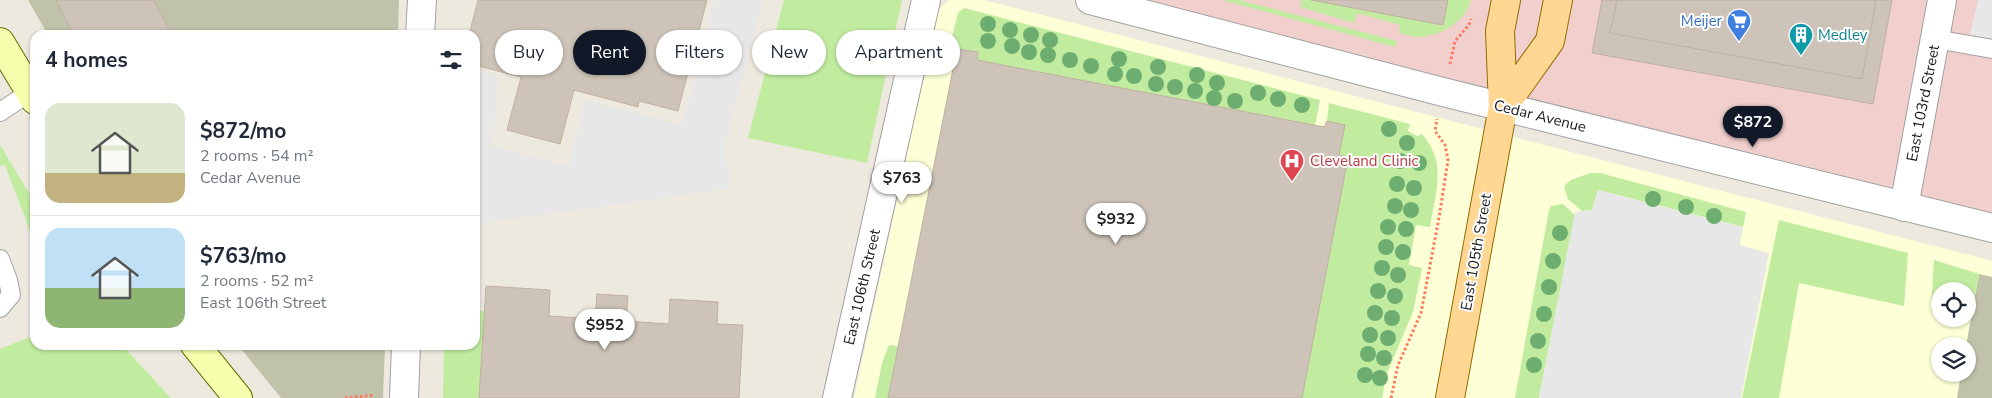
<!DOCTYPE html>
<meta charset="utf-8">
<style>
body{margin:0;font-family:"Nunito Sans",sans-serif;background:#f2f2f3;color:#1f2937;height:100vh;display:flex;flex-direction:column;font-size:19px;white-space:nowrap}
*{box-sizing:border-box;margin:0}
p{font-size:16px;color:#747a83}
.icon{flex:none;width:28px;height:28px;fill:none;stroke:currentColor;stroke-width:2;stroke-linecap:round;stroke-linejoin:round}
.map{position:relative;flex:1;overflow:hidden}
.drawer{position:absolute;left:30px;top:30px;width:450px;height:320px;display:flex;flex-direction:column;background:#fff;border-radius:15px;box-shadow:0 1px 4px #0004}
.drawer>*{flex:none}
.hud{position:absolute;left:495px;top:30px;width:475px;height:45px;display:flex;gap:10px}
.controls{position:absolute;left:1931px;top:282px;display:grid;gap:10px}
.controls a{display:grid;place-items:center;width:45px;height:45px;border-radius:50%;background:#fff;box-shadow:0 1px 4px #0004;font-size:25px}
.price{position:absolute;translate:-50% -42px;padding:0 11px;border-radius:18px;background:#fff;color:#222;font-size:16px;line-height:32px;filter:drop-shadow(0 1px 2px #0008)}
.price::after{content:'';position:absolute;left:50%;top:30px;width:15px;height:11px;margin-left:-8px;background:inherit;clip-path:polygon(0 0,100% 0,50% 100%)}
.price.selected{background:#111827;color:#fff}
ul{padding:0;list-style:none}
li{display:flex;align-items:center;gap:15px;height:125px;padding:0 15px}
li+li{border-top:1px solid #e0e1e3}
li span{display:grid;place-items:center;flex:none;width:140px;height:100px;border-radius:15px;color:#555}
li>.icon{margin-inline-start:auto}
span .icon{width:60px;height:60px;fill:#fffc;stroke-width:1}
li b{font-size:21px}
h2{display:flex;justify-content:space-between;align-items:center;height:60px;padding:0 15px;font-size:21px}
.tag{padding:0 18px;border-radius:22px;background:#fff;box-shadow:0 1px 4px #0004;font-size:18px;line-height:45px}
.tag.selected{background:#111827;color:#fff}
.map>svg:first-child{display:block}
</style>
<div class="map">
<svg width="1992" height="398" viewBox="0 0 1992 398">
<rect width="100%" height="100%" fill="#ede9df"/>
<!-- commercial -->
<path fill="#f0cfcc" d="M1090,0H1992V228Z"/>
<!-- education -->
<path fill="#fdffd6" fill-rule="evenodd" d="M949,0H984L1992,261V398H854L938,10ZM1940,291H1968V319H1940ZM1940,346H1968V374H1940Z"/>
<!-- construction -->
<path fill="#c1c2aa" d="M28,0H399L398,35H48Z
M1979,274L1992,277V398H1957L1961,374H1968V346H1966Z
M238,345H385L383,398H281Z"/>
<!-- grass -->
<path fill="#c1eca0" d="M784,0H902L867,163L748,138Z
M1222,0H1239L1397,41L1395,47Z
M1302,0H1311L1442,25L1448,0H1471C1466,22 1440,36 1419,37C1412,37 1405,34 1399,33L1400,25L1357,13L1354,23L1300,7Z
M964,8L1320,100L1315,125L977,60L978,52L957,49L952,71L944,70L958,13Z
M1329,103L1410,124L1408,131L1417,136L1422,134C1448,163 1435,193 1430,227L1416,225L1409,265L1422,268L1413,312L1387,373L1382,398H1302L1348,158L1339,155L1344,125L1327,121Z
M0,145L35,203V245L5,165L0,166Z
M1590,173H1600L1746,212L1743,227L1598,190L1592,210L1582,211L1568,199L1564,186L1571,180Z
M1563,204L1575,215L1539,398H1515L1549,210L1551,206Z
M1779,220L1908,253L1904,306L1799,283L1779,398H1742Z
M1934,260L1979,274L1970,319L1968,318V291H1940V313L1931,311Z
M475,311H485L479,398H443L444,345H475Z
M35,335V345H122L171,398H0V349Z
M889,345L898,346L888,398H875L882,363Z"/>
<!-- parking -->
<path fill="#e7e7e7" d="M715,0H763L725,143L729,189L475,224V71L498,75L493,146L568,166L585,100L682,125Z
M1978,0H1992V59L1965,54Z
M1598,190L1743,227L1740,245L1769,253L1741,398H1539L1575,212L1592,210Z"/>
<!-- building -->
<path fill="#cdc3b8" stroke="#c0b0a0" d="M56,0H154L172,35H74Z
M478,0H707L678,111L639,101L638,107L574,90L560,144L507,130L521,77L475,65V35H469Z
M1311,0H1448L1443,25Z
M1602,0H1892L1873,104L1592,53Z
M1617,0H1876L1862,79L1610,33Z
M957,49L978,52L977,60L1324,127L1327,121L1345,125L1339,155L1348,158L1302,398H888Z
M486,286L550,290L549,316L595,319L597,294L628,296L626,321L669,324L670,299L718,302L717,324L743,325L739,398H479Z"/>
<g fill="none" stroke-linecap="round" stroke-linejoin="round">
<defs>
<path id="service" d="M1935,39L1992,49
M0,112L30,92
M0,259L8,280L11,295L0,308"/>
<path id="minor" d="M420,35L422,0
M1904,207L1942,0
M404,398L406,345
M837,398L926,0"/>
<path id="tertiary" d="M1090,0L1443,92L1992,228"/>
<path id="secondary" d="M0,42L35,100
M195,345L238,398"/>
<path id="primary" d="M1503,107L1550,41L1558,0
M1450,398L1503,107L1500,31L1506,0"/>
</defs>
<!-- service casing -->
<use href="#service" stroke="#a2a2a2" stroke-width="20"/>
<!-- minor casing -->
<use href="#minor" stroke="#a2a2a2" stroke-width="30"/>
<!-- tertiary casing -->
<use href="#tertiary" stroke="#a2a2a2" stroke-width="30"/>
<!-- secondary casing -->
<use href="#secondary" stroke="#607300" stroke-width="30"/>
<!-- primary casing -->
<use href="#primary" stroke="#916a00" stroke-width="30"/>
<!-- path -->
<path stroke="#ff785e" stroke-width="3" stroke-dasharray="2.5 2.5" stroke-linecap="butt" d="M1450,64L1455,41L1469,25L1471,19
M345,398L374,395
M1391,398L1398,365L1421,313L1439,218L1448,160L1445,145L1435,131L1437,119"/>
<!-- service -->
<use href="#service" stroke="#fff" stroke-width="18"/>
<!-- minor -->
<use href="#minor" stroke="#fff" stroke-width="28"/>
<!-- tertiary -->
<use href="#tertiary" stroke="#fff" stroke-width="28"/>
<!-- secondary -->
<use href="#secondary" stroke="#f5feac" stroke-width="28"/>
<!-- primary -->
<use href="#primary" stroke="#ffd792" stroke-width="28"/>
</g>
<!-- trees -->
<g fill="#6dae70">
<circle cx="988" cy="24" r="8"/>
<circle cx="1010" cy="30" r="8"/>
<circle cx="1031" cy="35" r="8"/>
<circle cx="1050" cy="40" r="8"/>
<circle cx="988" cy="41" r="8"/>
<circle cx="1012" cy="46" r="8"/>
<circle cx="1029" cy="52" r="8"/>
<circle cx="1048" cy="55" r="8"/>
<circle cx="1119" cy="59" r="8"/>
<circle cx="1070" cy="60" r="8"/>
<circle cx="1091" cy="66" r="8"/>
<circle cx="1158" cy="67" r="8"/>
<circle cx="1115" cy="74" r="8"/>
<circle cx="1197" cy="75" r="8"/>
<circle cx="1134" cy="76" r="8"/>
<circle cx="1217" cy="83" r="8"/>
<circle cx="1156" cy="84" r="8"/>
<circle cx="1175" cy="87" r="8"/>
<circle cx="1195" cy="91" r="8"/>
<circle cx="1258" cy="93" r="8"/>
<circle cx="1214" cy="98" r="8"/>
<circle cx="1278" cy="99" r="8"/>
<circle cx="1235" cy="101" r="8"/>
<circle cx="1302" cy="105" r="8"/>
<circle cx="1389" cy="129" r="8"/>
<circle cx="1407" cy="143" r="8"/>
<circle cx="1400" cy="161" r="8"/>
<circle cx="1419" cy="163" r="8"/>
<circle cx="1397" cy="184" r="8"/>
<circle cx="1414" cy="188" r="8"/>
<circle cx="1653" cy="199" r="8"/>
<circle cx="1395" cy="206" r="8"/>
<circle cx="1686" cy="207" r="8"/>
<circle cx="1411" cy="210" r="8"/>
<circle cx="1714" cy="216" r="8"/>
<circle cx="1388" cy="227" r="8"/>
<circle cx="1406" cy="229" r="8"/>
<circle cx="1560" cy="233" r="8"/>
<circle cx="1386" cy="247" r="8"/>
<circle cx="1403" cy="252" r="8"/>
<circle cx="1553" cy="261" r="8"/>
<circle cx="1382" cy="268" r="8"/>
<circle cx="1398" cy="275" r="8"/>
<circle cx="1549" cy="287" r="8"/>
<circle cx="1378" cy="291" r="8"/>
<circle cx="1395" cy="296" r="8"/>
<circle cx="1375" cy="313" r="8"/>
<circle cx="1544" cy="314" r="8"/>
<circle cx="1392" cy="318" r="8"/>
<circle cx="1370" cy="335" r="8"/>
<circle cx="1388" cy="338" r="8"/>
<circle cx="1538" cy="341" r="8"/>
<circle cx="1368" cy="354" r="8"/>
<circle cx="1384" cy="358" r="8"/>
<circle cx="1534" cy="365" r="8"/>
<circle cx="1365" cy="375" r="8"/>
<circle cx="1380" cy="378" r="8"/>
</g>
<!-- icons -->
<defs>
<symbol id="supermarket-pin" viewBox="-11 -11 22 30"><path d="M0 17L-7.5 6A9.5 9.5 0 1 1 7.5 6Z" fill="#3f7fe0" stroke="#fff"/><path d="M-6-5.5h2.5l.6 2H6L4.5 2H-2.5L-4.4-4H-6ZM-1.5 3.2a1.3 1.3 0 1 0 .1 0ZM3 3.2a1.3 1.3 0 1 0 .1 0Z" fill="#fff"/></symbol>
<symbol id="building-pin" viewBox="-11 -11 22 30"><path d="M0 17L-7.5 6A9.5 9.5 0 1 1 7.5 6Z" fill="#0f9aa8" stroke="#fff"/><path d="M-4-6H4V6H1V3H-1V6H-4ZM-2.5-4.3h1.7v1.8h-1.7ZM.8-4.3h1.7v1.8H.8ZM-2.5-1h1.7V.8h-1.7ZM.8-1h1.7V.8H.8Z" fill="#fff"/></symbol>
<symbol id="hospital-pin" viewBox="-11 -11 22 30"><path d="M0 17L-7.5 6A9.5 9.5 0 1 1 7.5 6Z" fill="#e0444e" stroke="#fff"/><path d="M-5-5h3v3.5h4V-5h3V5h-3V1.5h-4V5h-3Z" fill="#fff"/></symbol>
</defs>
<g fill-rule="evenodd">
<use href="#supermarket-pin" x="1725" y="7" width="28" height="38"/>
<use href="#building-pin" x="1787" y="21" width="28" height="38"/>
<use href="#hospital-pin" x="1278" y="147" width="28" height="38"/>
</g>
<g text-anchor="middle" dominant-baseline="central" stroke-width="4" stroke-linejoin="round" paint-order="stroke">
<!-- shop labels -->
<g font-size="15" fill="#366cbe" stroke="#fff" text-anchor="end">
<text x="1722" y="21">Meijer</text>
</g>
<!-- culture labels -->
<g font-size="15" fill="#0d838f" stroke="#fff" text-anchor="start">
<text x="1818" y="35">Medley</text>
</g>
<!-- street labels -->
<g font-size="15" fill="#1b1b1b" stroke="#fff">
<text transform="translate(1923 103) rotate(-79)">East 103rd Street</text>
<text transform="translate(1540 116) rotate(14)">Cedar Avenue</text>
<text transform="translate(1476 252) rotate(-80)">East 105th Street</text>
<text transform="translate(862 287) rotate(-77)">East 106th Street</text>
</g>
<!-- health labels -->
<g font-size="15" fill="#be3a42" stroke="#fff" text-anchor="start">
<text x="1310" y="161">Cleveland Clinic</text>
</g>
</g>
</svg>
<div class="controls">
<a><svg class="icon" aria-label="locate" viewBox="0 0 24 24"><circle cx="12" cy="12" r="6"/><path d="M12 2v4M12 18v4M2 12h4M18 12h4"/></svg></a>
<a><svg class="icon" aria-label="layers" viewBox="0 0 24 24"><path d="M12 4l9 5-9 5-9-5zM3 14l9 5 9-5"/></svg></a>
</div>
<b class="price selected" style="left:1753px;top:148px">$872</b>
<b class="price" style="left:902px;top:204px">$763</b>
<b class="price" style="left:1116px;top:245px">$932</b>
<b class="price" style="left:605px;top:351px">$952</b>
<div class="hud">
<a class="tag">Buy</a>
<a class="tag selected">Rent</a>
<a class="tag">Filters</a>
<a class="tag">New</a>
<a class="tag">Apartment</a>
</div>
<section class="drawer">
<h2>4 homes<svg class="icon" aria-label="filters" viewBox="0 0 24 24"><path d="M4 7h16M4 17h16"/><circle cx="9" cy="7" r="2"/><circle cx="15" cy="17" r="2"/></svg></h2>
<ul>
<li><span style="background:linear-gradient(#dfe7d0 70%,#c2b280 0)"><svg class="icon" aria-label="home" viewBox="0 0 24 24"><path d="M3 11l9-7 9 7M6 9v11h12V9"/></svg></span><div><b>$872/mo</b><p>2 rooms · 54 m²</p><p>Cedar Avenue</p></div></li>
<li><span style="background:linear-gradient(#bfe0f5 60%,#8fb573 0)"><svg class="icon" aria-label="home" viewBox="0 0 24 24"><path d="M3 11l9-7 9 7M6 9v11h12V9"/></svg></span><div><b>$763/mo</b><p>2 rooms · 52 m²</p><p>East 106th Street</p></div></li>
</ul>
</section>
</div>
